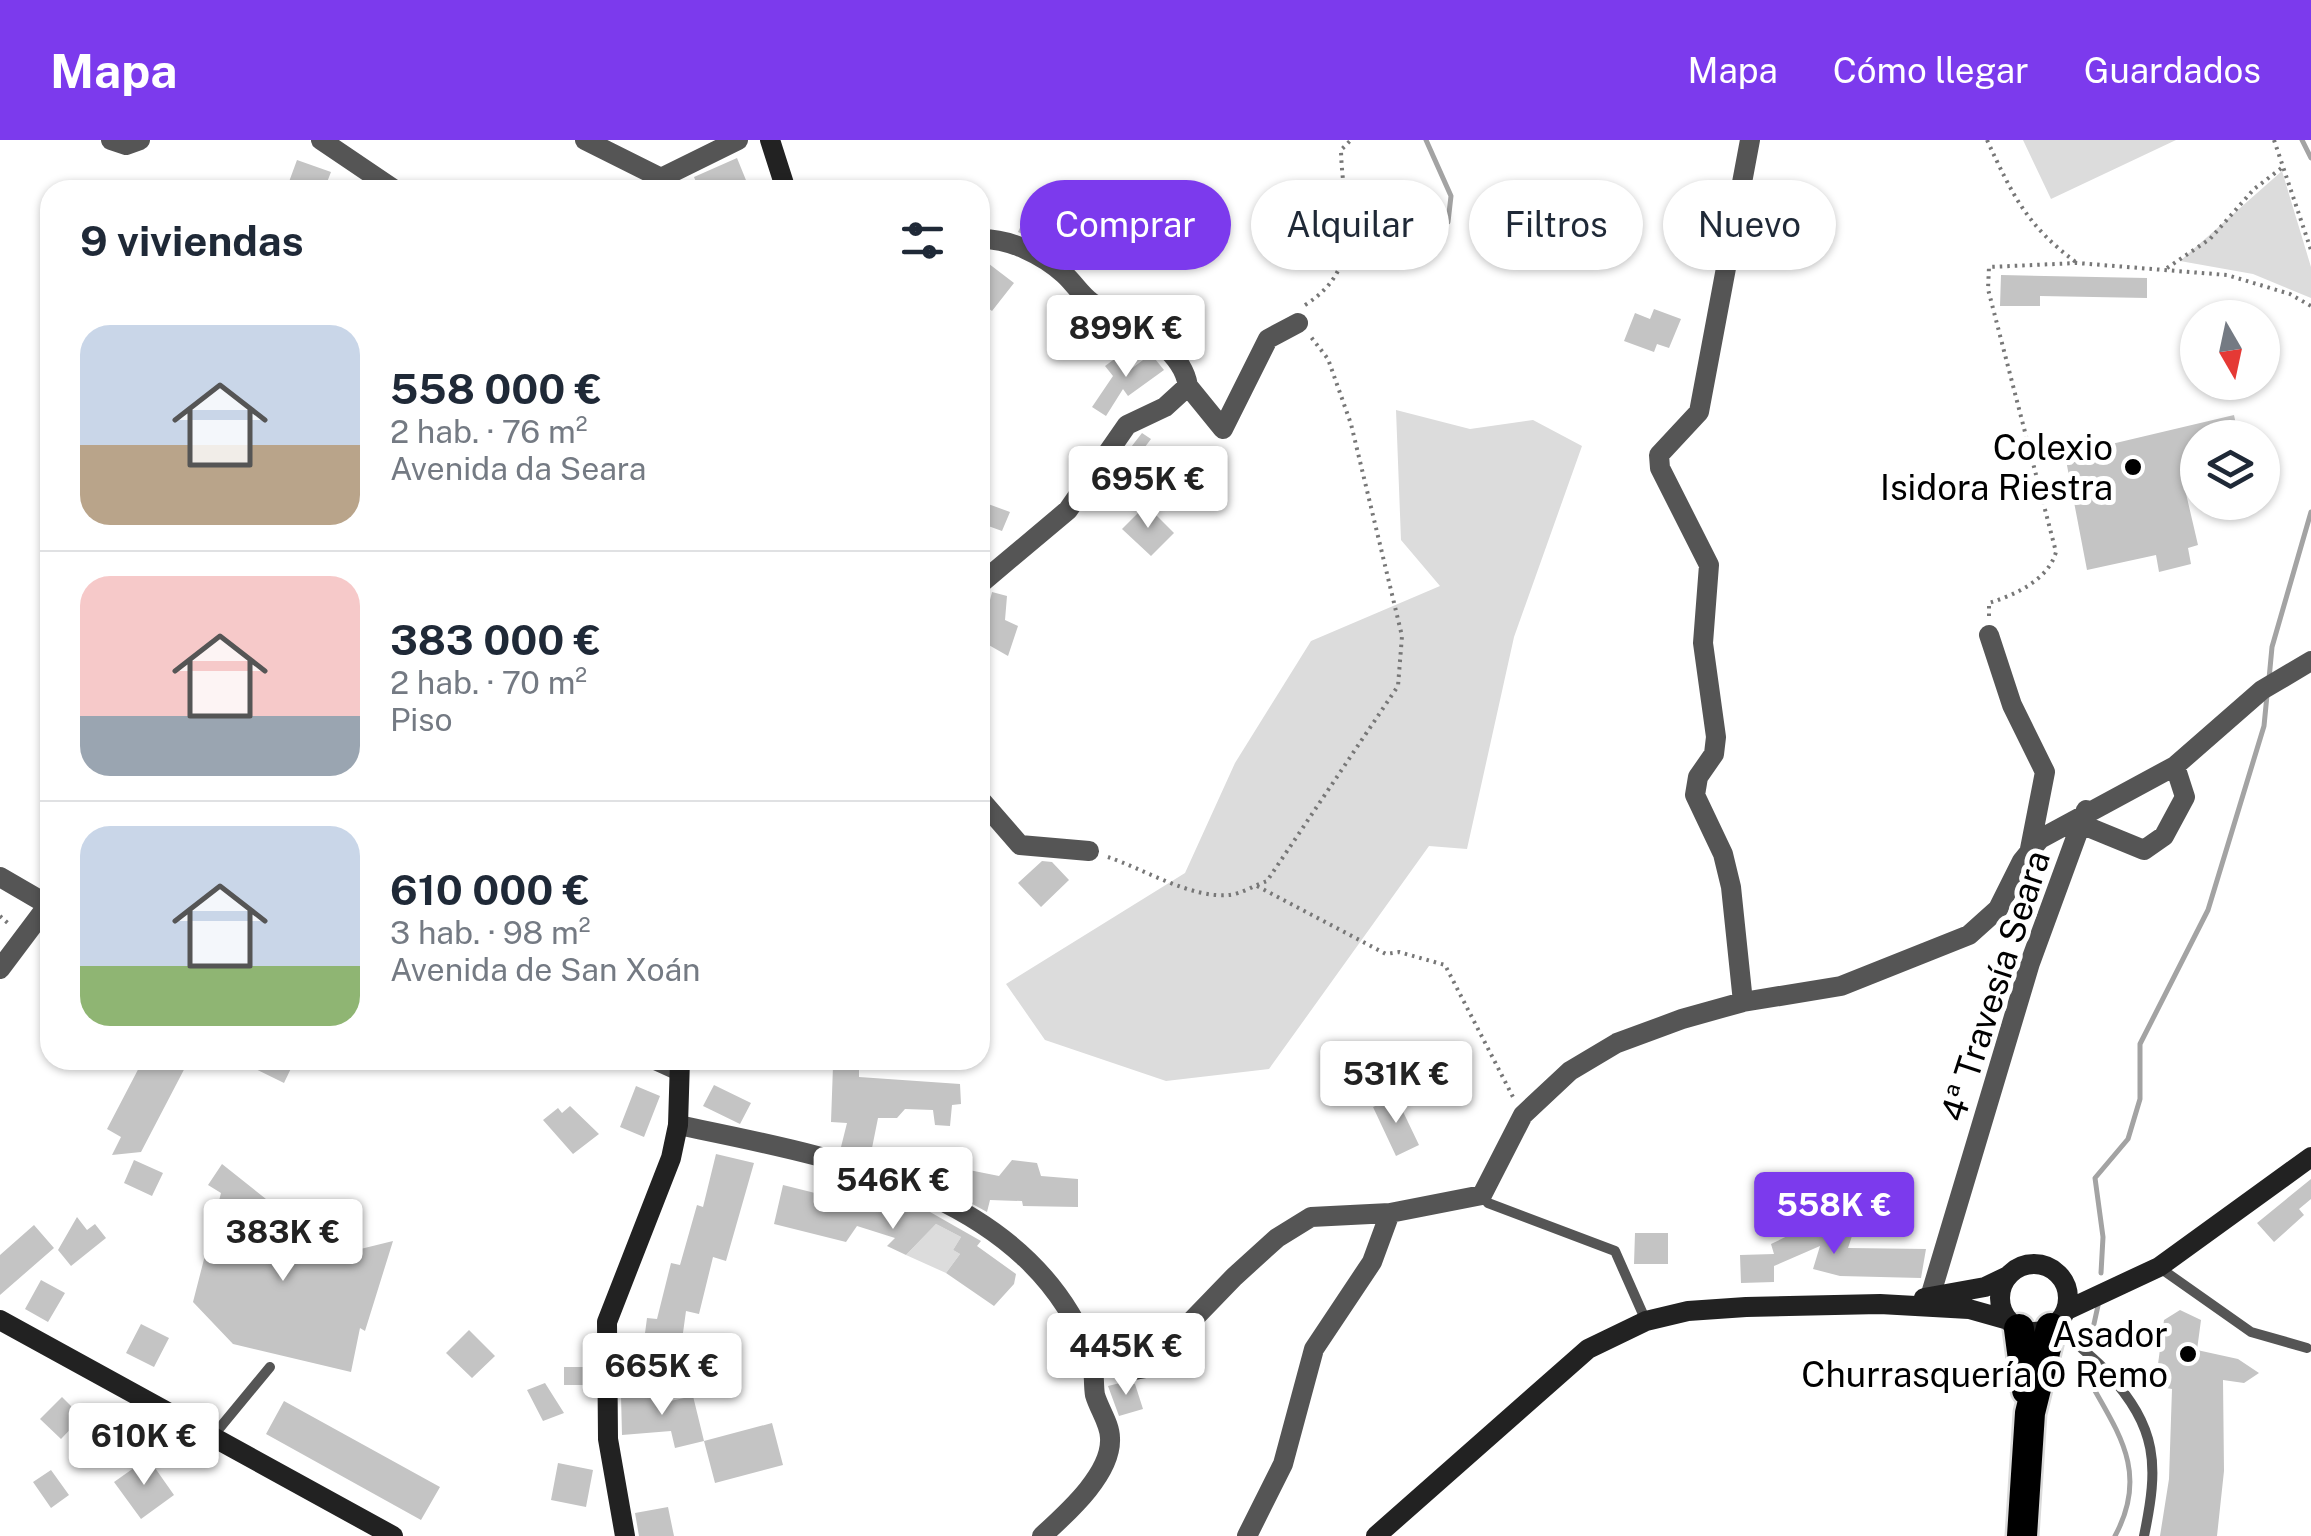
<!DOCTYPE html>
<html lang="es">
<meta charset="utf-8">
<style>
body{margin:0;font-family:"Public Sans",sans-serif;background:#f6f6f7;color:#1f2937;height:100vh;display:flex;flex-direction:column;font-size:38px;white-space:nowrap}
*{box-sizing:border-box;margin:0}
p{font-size:32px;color:#747a83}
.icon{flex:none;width:55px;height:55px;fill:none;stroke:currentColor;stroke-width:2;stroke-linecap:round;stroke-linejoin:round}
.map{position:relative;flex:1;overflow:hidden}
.panel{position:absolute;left:40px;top:40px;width:950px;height:890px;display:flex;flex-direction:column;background:#fff;border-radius:30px;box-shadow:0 2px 8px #0004}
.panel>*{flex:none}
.banner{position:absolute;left:1020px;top:40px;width:950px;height:90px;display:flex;gap:20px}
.needle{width:65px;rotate:171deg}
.tools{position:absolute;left:2180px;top:160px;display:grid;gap:20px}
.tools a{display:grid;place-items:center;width:100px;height:100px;border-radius:50%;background:#fff;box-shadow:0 2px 8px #0004;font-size:50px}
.price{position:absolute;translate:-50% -85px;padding:0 22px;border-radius:10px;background:#fff;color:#222;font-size:32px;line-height:65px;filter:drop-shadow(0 2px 5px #0008)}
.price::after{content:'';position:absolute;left:50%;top:60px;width:30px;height:22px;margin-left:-15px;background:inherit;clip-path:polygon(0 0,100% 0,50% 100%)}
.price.active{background:#7c3aed;color:#fff}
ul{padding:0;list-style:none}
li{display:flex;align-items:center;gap:30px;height:250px;padding:0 40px}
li+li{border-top:2px solid #e0e1e3}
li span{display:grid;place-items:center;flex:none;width:280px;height:200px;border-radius:30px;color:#555}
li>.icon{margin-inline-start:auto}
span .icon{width:120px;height:120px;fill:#fffc;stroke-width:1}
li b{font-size:42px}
h2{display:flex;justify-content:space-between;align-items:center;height:120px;padding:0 40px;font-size:42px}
.tag{padding:0 35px;border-radius:45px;background:#fff;box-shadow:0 2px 8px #0004;font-size:35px;line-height:90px}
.tag.active{background:#7c3aed;color:#fff}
header{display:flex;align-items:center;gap:60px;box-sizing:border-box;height:140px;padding:0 50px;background:#7c3aed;color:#fff}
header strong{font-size:48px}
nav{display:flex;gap:55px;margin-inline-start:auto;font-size:35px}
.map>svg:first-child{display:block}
</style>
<header>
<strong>Mapa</strong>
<nav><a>Mapa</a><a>Cómo llegar</a><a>Guardados</a></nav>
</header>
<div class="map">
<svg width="2311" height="1396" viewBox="0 0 2311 1396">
<rect width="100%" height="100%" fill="#fff"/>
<!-- green -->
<path fill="#dcdcdc" d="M2023,0H2176L2051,59Z
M2282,31L2311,127V158L2253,134L2180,121Z
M1396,270L1470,289L1533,280L1582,306L1514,497L1467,709L1429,706L1269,929L1166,941L1045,900L1006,844L1185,733L1235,623L1311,501L1440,446L1401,400Z
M936,1084L961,1097L953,1110L960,1114L946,1133L906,1115Z"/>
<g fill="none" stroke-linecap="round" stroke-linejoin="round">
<!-- stream -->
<path stroke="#a3a3a3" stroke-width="5" d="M1426,0L1451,56L1448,82
M2302,0L2311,18
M2269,539L2272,507L2311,372
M2101,1133L2103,1097L2095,1038L2128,999L2140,959V904L2208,770L2264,586L2267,555
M2090,1202L2099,1161
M2084,1231C2115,1289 2151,1329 2115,1396"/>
</g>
<!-- building -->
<path fill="#c4c4c4" d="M737,18L750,50H699L694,37Z
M297,20L331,32L324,50H286Z
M1031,64L1064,80L1051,107L1018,92Z
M980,117L1014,143L992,171L980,162Z
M2001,135L2147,138V158L2040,156V166H2000Z
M1654,169L1681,179L1669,208L1657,204L1654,212L1624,201L1635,173L1650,179Z
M1151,214L1164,230L1128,256L1123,249L1106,276L1092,267L1113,236L1105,226L1120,215L1131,229Z
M2234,275L2239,298H2198V328L2181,332L2198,405L2188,408L2191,424L2159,432L2156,415L2087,430L2065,315Z
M1142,293L1151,299L1126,332L1132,337L1119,355L1103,343Z
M1185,326L1198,349L1182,359L1169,335Z
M980,361L1010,372L1002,391L980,383Z
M1146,365L1174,393L1151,416L1122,389Z
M992,452L1007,456L1005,480L1018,486L1008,516L980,500Z
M1042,721L1052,722L1069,740L1041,767L1018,743Z
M143,920H189L141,1012L112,1015L121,997L107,989Z
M237,920H295L284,943Z
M833,926H859V937L960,944L961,964L952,965L950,986L935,985L933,970L905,969L897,978H878L870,1018L841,1007L847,983L831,982Z
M714,945L751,963L740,984L703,966Z
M636,946L660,956L644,997L620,987Z
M1396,957L1419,1005L1396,1016L1373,967Z
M570,966L599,994L573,1014L543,980L558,968L562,973Z
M716,1014L754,1023L726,1121L713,1117L699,1174L686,1171L679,1222L642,1216L647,1178L657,1179L671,1123L680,1125L697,1065L703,1067Z
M134,1020L163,1033L152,1056L124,1043Z
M1012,1020L1037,1023L1041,1036L1078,1039V1067L1023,1066L1022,1061L990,1060L987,1072L934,1043L942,1028L963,1038L964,1029L999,1036Z
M222,1024L271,1063L267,1069L296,1100L299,1113L324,1118L393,1101L365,1191L360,1188L351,1232L233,1204L193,1162L221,1053L208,1045Z
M2311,1039V1059L2299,1069L2304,1075L2274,1102L2257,1083Z
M783,1045L843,1060L858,1048L873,1050L921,1072L923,1068L981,1101L977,1106L1016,1134L1014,1144L994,1166L946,1133L960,1114L953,1110L961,1097L936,1084L906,1115L887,1106L895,1098L857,1086L846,1102L774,1084Z
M77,1077L87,1090L95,1084L106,1098L71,1126L58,1110Z
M34,1085L54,1108L0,1155V1115Z
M1817,1087H1862L1854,1090L1848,1108L1926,1109L1921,1138L1840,1136L1813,1129L1820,1106L1774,1126V1142L1741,1143L1740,1115L1774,1114L1771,1104L1804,1088V1093Z
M1635,1093H1668V1124H1634Z
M41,1140L65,1153L48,1182L25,1169Z
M2180,1170L2201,1180L2197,1210L2238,1219L2259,1233L2244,1243L2223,1240L2224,1331L2217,1396H2160L2169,1339L2172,1249L2155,1246L2164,1180Z
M141,1184L169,1198L154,1227L126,1213Z
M469,1190L495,1216L472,1238L446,1213Z
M564,1227H594L593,1245H564Z
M545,1243L564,1273L543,1281L527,1250Z
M1120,1243L1135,1244L1143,1269L1119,1276L1108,1246Z
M656,1254L657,1264L693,1256L704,1301L675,1308L671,1291L622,1295L621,1256Z
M62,1257L82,1277L61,1299L40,1279Z
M284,1261L440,1347L421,1380L266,1294Z
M772,1283L783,1325L715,1343L704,1301Z
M148,1318L174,1355L141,1379L114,1342Z
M558,1323L593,1330L586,1367L551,1360Z
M51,1330L69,1355L51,1368L33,1342Z
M668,1367L674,1396H639L635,1373Z"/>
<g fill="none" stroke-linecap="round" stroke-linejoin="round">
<defs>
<path id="highway" d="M2019,1189L2027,1250
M2022,1396L2030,1273L2051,1188"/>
</defs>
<!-- highway casing -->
<use href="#highway" stroke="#dbdbdb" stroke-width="35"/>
<!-- path -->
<path stroke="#777" stroke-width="4" stroke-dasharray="2.5 5" stroke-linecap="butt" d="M1987,0C2013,56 2027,86 2077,123
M2274,0L2311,110
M2167,128L2210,99L2254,49L2283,27
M1305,165C1367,126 1342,70 1341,10L1351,0
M1989,476V463C2015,455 2048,440 2056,412L1988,149L1989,127L2077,123L2227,135L2290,154L2311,166
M1108,717C1143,729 1193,759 1229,755C1241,754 1255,745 1267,741L1398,546L1402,496L1351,284L1328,219L1311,197
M1257,746L1386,814L1399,812L1445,825L1513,957
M0,776L11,786"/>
<!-- lane -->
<path stroke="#555" stroke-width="10" d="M1482,1055L1488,1063L1615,1111L1646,1181
M2160,1128L2251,1192L2307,1208
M2058,1184C2072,1203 2092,1215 2107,1232C2158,1289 2159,1324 2144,1396
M213,1296L270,1227"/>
<!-- street -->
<path stroke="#555" stroke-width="20" d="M111,0L126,5L140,0
M321,0L395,50
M585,0L661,38L668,50
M661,38L738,0
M980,99C1009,98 1043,115 1064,134C1074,143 1081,155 1091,162C1123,183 1181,202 1188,246L1165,267L1127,285L1068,370L980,444
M1188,246L1223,289L1268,199L1298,183
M1989,495L2012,565L2045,632L2030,709
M980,659L1020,705L1089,711
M2083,685L2144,710L2164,696L2185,657L2175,626
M0,737L50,766
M0,829L48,765
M1743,862L1731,747L1723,714L1695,655L1698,637L1714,614L1716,597L1703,503L1709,425L1660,328L1659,315L1699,272L1750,0
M655,920L677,930
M678,985C832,1017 1029,1050 1091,1217C1095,1228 1093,1243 1095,1255C1099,1269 1110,1284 1110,1298C1112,1334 1066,1374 1042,1396
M1930,1157L2030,823L2086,670
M1092,1218L1129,1231L1146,1228L1234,1137L1277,1098L1311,1077L1390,1073L1482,1055L1523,975L1570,931L1617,903L1682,879L1743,862L1841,846L1969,795L1998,769L2022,721L2040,699L2175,626L2262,550L2311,521
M1247,1396L1283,1324L1314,1209L1372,1122L1390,1073"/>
<!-- secondary -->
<path stroke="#222" stroke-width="20" d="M770,0L786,50
M2000 1158a34 34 0 1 1 68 0a34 34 0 1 1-68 0Z
M1924,1158L1985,1147L2008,1136
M2067,1170L2159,1127L2311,1017
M0,1180L393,1396
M625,1396L608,1299L607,1182L671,1018L678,985L680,920
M1376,1396L1588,1209L1646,1181L1688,1171L1746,1167L1880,1164L1969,1169L2008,1180"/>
<!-- highway -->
<use href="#highway" stroke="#000" stroke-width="30"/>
</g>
<!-- markers -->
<g fill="#000" stroke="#fff" stroke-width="4">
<circle cx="2133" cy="327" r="10"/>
<circle cx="2188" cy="1214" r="10"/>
</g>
<g text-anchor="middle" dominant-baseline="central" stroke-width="10" stroke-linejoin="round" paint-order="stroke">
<!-- poi labels -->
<g font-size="35" fill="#000" stroke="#fff" text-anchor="end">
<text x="2113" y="307">Colexio<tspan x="2113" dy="40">Isidora Riestra</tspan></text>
<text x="2168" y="1194">Asador<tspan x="2168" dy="40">Churrasquería O Remo</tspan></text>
</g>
<!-- street labels -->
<g font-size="35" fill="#000" stroke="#fff">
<text transform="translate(1995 846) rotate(-72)">4ª Travesía Seara</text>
</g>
</g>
</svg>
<div class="tools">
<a><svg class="needle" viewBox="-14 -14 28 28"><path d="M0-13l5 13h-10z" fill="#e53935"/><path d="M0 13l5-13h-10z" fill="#747a83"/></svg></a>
<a><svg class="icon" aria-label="layers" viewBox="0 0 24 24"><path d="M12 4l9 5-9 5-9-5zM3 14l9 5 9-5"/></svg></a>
</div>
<b class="price" style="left:1126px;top:240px">899K €</b>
<b class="price" style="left:1148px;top:391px">695K €</b>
<b class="price" style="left:1396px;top:986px">531K €</b>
<b class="price" style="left:893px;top:1092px">546K €</b>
<b class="price active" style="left:1834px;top:1117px">558K €</b>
<b class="price" style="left:283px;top:1144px">383K €</b>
<b class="price" style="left:1126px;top:1258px">445K €</b>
<b class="price" style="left:662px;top:1278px">665K €</b>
<b class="price" style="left:144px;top:1348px">610K €</b>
<div class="banner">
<a class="tag active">Comprar</a>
<a class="tag">Alquilar</a>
<a class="tag">Filtros</a>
<a class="tag">Nuevo</a>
</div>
<section class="panel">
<h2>9 viviendas<svg class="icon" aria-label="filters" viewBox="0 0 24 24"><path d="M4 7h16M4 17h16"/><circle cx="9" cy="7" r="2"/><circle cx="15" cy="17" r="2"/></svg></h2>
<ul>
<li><span style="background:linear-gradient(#c9d6e8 60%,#b9a48a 0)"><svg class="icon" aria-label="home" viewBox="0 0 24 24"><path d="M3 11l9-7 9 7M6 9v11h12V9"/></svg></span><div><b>558 000 €</b><p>2 hab. · 76 m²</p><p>Avenida da Seara</p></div></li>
<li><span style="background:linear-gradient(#f6c9c9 70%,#9aa5b1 0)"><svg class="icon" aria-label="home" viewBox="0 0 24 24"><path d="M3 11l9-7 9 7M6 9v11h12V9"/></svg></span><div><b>383 000 €</b><p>2 hab. · 70 m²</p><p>Piso</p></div></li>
<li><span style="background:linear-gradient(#c9d6e8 70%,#8fb573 0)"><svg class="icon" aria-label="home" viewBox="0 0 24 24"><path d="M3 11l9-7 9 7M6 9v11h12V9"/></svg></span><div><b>610 000 €</b><p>3 hab. · 98 m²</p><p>Avenida de San Xoán</p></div></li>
</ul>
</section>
</div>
